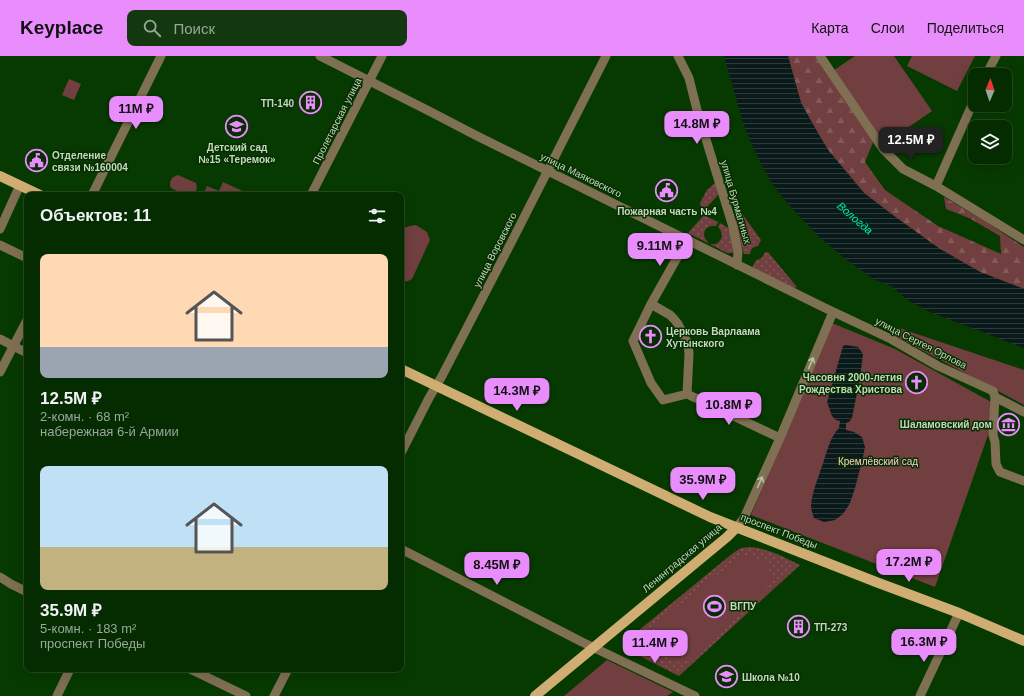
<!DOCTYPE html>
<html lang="ru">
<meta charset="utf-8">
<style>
body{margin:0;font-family:Arial,sans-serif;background:#13380f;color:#f1f3f6;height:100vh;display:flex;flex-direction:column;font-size:15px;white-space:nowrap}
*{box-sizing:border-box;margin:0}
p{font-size:13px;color:#97a799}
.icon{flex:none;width:22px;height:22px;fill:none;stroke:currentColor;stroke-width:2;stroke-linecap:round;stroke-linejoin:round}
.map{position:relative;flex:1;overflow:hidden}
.side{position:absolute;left:24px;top:136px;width:380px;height:480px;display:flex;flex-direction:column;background:#052c00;border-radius:8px;box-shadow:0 4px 16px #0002,0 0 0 1px #264822}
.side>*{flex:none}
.needle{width:26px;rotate:2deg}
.tools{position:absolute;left:968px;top:12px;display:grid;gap:8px}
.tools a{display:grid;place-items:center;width:44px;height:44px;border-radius:8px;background:#052c00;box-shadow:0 4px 16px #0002,0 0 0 1px #264822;font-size:20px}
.price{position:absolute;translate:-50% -34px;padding:0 9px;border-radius:8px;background:#e98dfd;color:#111;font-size:13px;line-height:26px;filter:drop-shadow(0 1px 2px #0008)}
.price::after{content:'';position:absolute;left:50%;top:24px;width:12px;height:9px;margin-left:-6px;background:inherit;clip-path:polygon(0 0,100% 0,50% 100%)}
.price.selected{background:#222;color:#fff}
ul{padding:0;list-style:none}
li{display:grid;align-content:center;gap:8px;height:212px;padding:0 16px}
li span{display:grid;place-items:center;height:124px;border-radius:8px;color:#555}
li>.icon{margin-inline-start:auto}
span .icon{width:72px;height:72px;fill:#fffc;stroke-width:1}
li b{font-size:17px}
h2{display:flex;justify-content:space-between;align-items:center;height:48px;padding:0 16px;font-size:17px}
header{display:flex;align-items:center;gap:24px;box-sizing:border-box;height:56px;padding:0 20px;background:#e98dfd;color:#111}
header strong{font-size:19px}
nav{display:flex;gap:22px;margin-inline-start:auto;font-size:14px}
.search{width:280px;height:36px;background:#13380f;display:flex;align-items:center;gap:10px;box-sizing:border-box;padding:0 14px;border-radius:8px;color:#97a799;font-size:15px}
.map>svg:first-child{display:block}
</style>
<header>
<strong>Keyplace</strong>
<div class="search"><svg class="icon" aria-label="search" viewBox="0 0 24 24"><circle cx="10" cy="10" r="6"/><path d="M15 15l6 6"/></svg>Поиск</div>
<nav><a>Карта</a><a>Слои</a><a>Поделиться</a></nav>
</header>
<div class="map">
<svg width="1024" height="640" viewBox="0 0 1024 640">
<defs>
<pattern id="grass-dots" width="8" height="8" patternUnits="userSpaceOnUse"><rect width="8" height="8" fill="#713f3f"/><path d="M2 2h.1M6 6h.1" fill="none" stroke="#835a59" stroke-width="1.8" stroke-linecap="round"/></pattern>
<pattern id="forest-firs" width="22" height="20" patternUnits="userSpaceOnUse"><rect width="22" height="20" fill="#713f3f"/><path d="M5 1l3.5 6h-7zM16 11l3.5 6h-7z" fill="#835a59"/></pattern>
<pattern id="water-rules" width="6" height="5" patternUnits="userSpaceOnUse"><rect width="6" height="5" fill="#0a1a1a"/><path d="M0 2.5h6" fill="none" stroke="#2c3b39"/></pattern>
</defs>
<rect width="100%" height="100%" fill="#073a00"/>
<!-- grass -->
<path fill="url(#grass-dots)" d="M717,125L721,136L706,152L700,149V147L707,134Z
M704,159L718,166L716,170C705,168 700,179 708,186V187L688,177Z
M743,159L761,184L758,190C752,191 751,193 750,198H744L734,163Z
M720,167L732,174L734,196L733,197H727L710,188H716C723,184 724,177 718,171Z
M768,196L797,231L794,232L752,212L756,204C761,203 763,202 764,197Z
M749,491C768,492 784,501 800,509L679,620L626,593L624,588L627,584L733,497L741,492Z"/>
<!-- forest -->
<path fill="url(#forest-firs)" d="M788,0H817L873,86L865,106L885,134L938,170L1001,198L1000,180L969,162L946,153L944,141L983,164L1024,191V233L980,216L940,193L894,160L864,137L828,94L815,72L801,47Z"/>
<!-- green -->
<path fill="#713f3f" d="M855,0H894L932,55L884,88L834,14Z
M912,0H975L957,35L907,10Z
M69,23L81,28L74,44L62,39Z
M178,119L196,127L197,132L195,137C188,142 179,136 171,132C169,128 170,125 173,121Z
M223,126L251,139H203L207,130L219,135Z
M416,169L427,176L430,184L412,223L408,225L401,226V177L403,172L410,170Z
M832,267L895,293L993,347L989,376L935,531L751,459Z
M899,272L1024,314V349L892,278Z
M749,499C760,502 773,511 771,524C770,528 767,532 765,536L691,602C689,603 688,604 686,605C671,610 652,594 654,578C655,573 658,568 661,564L736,504L742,501Z
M607,604L673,636L667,640H564Z"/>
<!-- water -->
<path fill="url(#water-rules)" d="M724,0H788L801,47L815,72L828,94L864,137L894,160L940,193L980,216L1024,233V292L930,256L909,245L891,230L875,224L848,205L819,181L790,150L773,129L761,108L753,91L743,67Z
M846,289L858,291L863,298L860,322L852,362L849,366L846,367V374L854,376L862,381L865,391L862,405L855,432L850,447L843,458L835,464L824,466L814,462C813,458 811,454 811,450C812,437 817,425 821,413C826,400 829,382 839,372L840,365L836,364L832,360L827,346L843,290Z"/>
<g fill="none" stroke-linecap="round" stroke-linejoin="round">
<!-- minor -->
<path stroke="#7f6f53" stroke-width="9" d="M320,0L429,55L479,81L825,252L891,283L938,310L993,335L995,341L993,379L995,386L996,408L1000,416L1024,425
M678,0L689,22L697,54L733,171L738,196L737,209
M820,0L883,93L903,113L936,130L1024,184
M986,19L996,0
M936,130L975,42
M92,139L161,0
M311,139L382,0
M0,173L20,129
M687,184L651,248L633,285L651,327L663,344L687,338L780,382
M0,189L27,202
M651,248L670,259L674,263L678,268L688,288L689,298L687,338
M0,283L27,297
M0,316L27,264
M995,341L1024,356
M401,397L429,342L442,320L514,181L606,0
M736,472L744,462L780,382L833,256
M401,493L582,586L695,640
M0,521L11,528L27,536
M190,613L246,640
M57,640L70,613
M274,640L288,613
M920,640L959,557"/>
<!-- major -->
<path stroke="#d0ae73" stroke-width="10" d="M0,120L40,139
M401,313L710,461L876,526L959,557L1024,585
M535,640L727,481L736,472"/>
</g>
<!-- one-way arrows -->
<defs><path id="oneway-shaft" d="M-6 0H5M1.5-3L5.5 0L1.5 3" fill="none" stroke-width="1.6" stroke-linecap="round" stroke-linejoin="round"/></defs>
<g stroke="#b3c5a6">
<use href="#oneway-shaft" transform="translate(811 307) rotate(-67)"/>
<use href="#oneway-shaft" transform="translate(760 426) rotate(-66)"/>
</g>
<!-- icons -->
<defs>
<symbol id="building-ring" viewBox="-11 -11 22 22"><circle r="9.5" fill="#082d02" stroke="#e98dfd" stroke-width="1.5"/><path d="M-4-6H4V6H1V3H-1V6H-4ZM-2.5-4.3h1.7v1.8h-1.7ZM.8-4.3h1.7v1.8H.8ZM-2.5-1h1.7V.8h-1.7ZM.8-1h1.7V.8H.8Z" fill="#e98dfd"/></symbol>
<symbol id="school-ring" viewBox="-11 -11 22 22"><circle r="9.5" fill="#082d02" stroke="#e98dfd" stroke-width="1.5"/><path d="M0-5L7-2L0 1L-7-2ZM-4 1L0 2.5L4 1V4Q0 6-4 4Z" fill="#e98dfd"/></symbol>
<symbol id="civic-ring" viewBox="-11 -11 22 22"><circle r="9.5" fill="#082d02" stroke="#e98dfd" stroke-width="1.5"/><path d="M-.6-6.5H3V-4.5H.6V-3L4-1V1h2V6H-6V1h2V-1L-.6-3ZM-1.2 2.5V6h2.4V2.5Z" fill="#e98dfd"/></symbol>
<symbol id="church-ring" viewBox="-11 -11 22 22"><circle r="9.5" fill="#082d02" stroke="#e98dfd" stroke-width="1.5"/><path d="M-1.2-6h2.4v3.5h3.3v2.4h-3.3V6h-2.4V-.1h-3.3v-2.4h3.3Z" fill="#e98dfd"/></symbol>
<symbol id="museum-ring" viewBox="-11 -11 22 22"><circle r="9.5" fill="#082d02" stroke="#e98dfd" stroke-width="1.5"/><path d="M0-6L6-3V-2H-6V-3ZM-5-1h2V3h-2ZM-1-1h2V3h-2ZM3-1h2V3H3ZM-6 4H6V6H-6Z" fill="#e98dfd"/></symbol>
<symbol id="stadium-ring" viewBox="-11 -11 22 22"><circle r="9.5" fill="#082d02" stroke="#e98dfd" stroke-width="1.5"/><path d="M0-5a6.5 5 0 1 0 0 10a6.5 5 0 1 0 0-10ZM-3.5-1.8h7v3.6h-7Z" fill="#e98dfd"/></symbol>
</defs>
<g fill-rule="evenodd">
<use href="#building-ring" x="298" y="34" width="25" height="25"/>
<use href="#school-ring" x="224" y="58" width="25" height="25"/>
<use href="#civic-ring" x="24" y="92" width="25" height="25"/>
<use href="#civic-ring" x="654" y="122" width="25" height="25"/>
<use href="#church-ring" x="638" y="268" width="25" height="25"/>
<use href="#church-ring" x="904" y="314" width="25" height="25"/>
<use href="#museum-ring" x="996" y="356" width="25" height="25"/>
<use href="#stadium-ring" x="702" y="538" width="25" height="25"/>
<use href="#building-ring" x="786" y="558" width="25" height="25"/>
<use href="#school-ring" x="714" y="608" width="25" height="25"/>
</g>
<g text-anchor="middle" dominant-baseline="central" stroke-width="3" stroke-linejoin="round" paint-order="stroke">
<!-- poi labels -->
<g font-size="10" font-weight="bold" fill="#c0dabb" stroke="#082d02" text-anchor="start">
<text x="294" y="47" text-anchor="end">ТП-140</text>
<text x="237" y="91" text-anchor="middle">Детский сад<tspan x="237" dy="12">№15 «Теремок»</tspan></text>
<text x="52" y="99">Отделение<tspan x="52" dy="12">связи №160004</tspan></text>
<text x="667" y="155" text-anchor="middle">Пожарная часть №4</text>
<text x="666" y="275">Церковь Варлаама<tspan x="666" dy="12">Хутынского</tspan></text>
<text x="902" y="321" text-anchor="end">Часовня 2000-летия<tspan x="902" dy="12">Рождества Христова</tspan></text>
<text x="992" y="368" text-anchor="end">Шаламовский дом</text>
<text x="730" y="550">ВГПУ</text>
<text x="814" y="571">ТП-273</text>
<text x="742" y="621">Школа №10</text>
</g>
<!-- street labels -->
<g font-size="10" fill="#c0dabb" stroke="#082d02">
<text transform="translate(337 65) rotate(-63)">Пролетарская улица</text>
<text transform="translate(581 119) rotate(26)">улица Маяковского</text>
<text transform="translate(736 146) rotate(74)">улица Бурмагиных</text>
<text transform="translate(495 194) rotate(-63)">улица Воровского</text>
<text transform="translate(921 287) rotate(27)">улица Сергея Орлова</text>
<text transform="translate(779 475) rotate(21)">проспект Победы</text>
<text transform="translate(682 502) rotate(-40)">Ленинградская улица</text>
</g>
<!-- park labels -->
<g font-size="10" fill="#fbcbca" stroke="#082d02">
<text x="878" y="405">Кремлёвский сад</text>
</g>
<!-- water labels -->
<g font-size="11" font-style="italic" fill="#0ad8e1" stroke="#082d02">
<text transform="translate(855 162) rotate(41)">Вологда</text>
</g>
</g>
</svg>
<div class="tools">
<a><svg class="needle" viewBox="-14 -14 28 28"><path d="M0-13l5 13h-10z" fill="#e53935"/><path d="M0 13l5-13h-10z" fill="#97a799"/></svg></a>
<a><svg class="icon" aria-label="layers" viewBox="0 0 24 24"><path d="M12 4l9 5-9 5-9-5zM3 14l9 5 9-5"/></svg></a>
</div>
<b class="price" style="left:136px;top:74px">11M ₽</b>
<b class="price" style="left:697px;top:89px">14.8M ₽</b>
<b class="price selected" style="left:911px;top:105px">12.5M ₽</b>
<b class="price" style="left:660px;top:211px">9.11M ₽</b>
<b class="price" style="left:517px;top:356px">14.3M ₽</b>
<b class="price" style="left:729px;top:370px">10.8M ₽</b>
<b class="price" style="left:703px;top:445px">35.9M ₽</b>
<b class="price" style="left:909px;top:527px">17.2M ₽</b>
<b class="price" style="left:497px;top:530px">8.45M ₽</b>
<b class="price" style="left:924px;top:607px">16.3M ₽</b>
<b class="price" style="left:655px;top:608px">11.4M ₽</b>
<section class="side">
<h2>Объектов: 11<svg class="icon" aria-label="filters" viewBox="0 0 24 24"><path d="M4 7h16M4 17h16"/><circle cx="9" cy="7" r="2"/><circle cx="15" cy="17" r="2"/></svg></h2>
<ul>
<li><span style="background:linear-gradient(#ffd9b3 75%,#9aa5b1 0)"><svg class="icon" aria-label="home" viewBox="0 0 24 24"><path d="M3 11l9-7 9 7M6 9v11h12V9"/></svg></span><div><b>12.5M ₽</b><p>2-комн. · 68 m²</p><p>набережная 6-й Армии</p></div></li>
<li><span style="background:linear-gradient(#bfe0f5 65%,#c2b280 0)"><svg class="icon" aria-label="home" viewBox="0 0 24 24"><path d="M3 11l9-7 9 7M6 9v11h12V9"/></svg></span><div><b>35.9M ₽</b><p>5-комн. · 183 m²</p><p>проспект Победы</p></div></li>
</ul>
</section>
</div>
